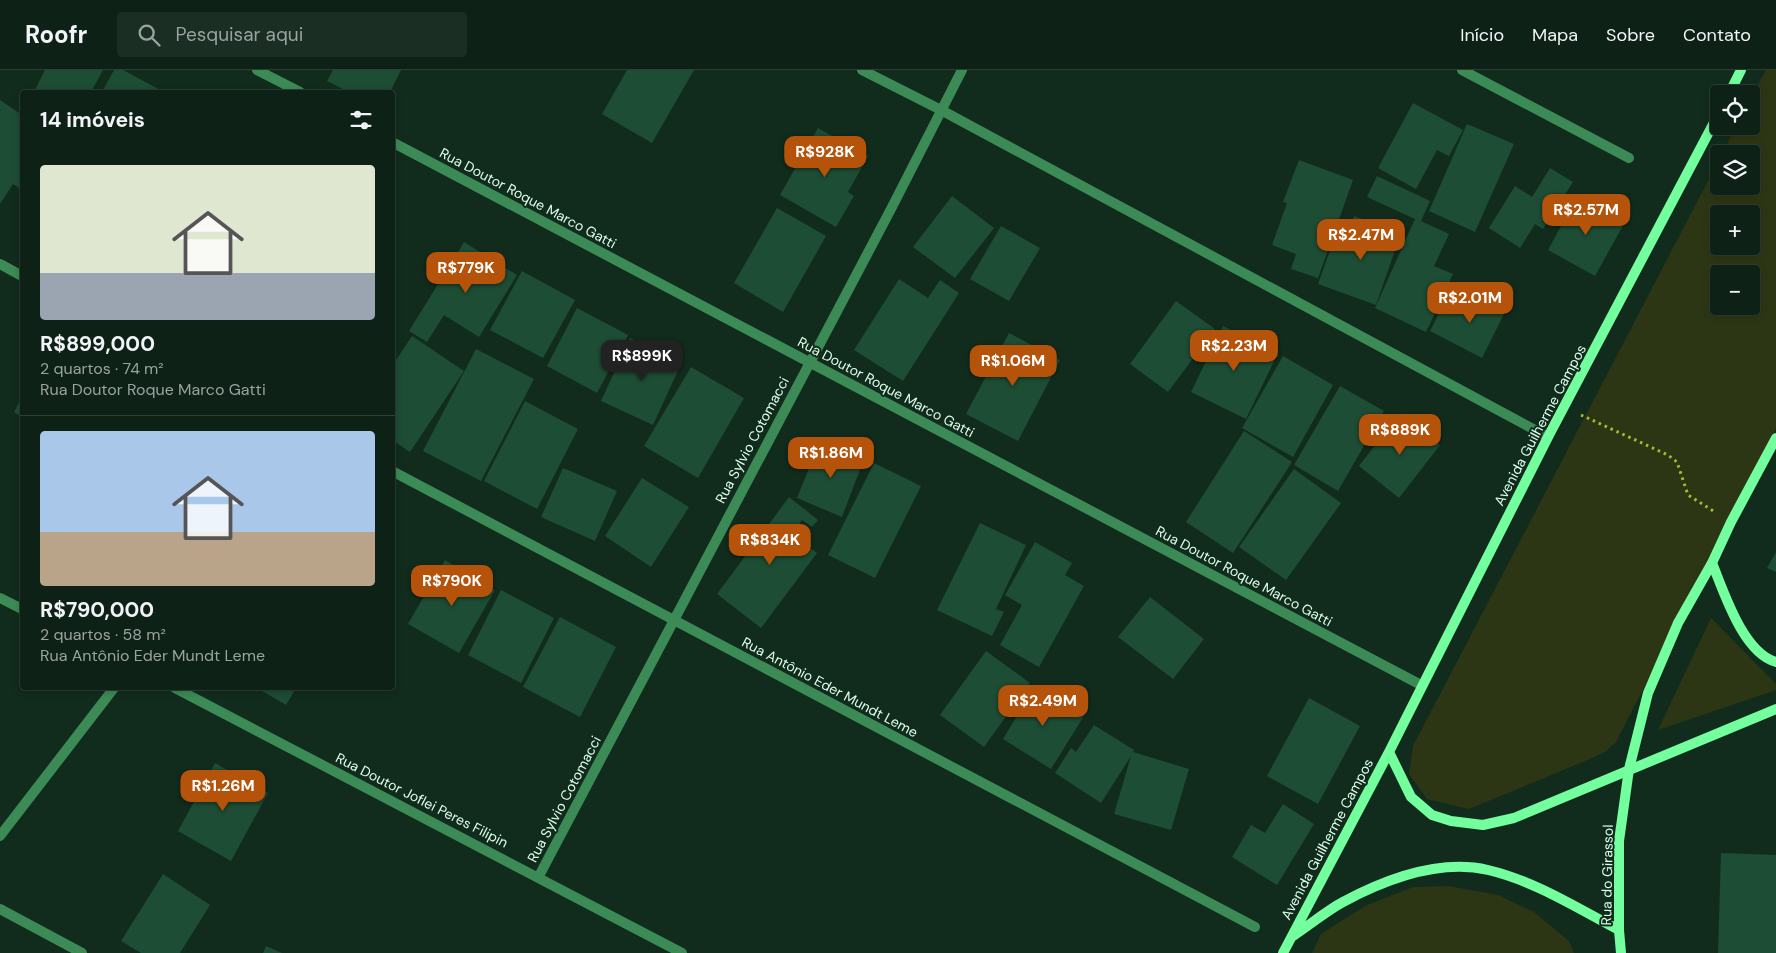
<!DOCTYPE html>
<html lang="pt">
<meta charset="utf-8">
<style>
body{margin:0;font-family:"DM Sans",sans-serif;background:#1b2e23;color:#f1f3f6;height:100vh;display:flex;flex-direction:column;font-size:19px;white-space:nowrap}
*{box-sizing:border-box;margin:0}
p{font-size:16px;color:#9aa3a1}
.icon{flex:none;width:28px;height:28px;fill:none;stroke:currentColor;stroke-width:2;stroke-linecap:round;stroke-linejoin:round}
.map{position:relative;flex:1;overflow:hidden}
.side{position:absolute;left:20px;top:20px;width:375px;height:600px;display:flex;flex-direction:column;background:#0d2116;border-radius:5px;box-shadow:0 2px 8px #0003,0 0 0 1px #2d3e35}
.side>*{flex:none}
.buttons{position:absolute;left:1710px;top:15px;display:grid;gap:10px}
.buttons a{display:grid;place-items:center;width:50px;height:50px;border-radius:5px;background:#0d2116;box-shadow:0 2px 8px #0003,0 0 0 1px #2d3e35;font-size:25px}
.price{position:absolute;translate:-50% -42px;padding:0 11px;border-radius:10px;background:#b45309;color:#fff;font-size:16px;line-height:32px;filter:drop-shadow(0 1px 2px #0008)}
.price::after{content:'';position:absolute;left:50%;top:30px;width:15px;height:11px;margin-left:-8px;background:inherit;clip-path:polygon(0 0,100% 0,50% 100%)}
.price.selected{background:#222;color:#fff}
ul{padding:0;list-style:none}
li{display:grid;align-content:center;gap:10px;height:265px;padding:0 20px}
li+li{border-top:1px solid #2d3e35}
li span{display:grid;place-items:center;height:155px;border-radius:5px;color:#555}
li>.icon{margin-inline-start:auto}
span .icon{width:90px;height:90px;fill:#fffc;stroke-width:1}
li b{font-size:21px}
h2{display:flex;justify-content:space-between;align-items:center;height:60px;padding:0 20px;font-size:21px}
header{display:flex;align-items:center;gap:30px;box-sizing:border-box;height:70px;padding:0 25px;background:#0d2116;border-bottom:1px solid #2d3e35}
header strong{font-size:24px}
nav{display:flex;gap:28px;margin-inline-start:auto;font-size:18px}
.search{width:350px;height:45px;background:#1b2e23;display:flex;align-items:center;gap:12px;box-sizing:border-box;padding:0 18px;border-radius:5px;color:#9aa3a1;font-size:19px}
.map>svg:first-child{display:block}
</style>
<header>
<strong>Roofr</strong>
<div class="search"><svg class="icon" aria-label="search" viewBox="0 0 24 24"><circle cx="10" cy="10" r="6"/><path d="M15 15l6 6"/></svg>Pesquisar aqui</div>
<nav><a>Início</a><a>Mapa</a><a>Sobre</a><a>Contato</a></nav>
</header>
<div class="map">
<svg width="1776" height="883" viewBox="0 0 1776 883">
<rect width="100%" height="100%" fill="#112c1d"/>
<!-- green -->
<path fill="#2d3614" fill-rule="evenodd" d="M1766,0H1776V359L1616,672L1605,682L1585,691L1469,739L1427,729L1409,704L1413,676L1719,90V116H1751V84H1722L1736,56H1751V28ZM1719,144H1751V176H1719ZM1719,204H1751V236H1719Z
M1711,548L1776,614V620L1658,660Z
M1448,816L1498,825L1534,842L1569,871L1574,883H1312L1321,864L1365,836L1413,817Z"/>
<!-- building -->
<path fill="#1d4d34" d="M45,0H103L91,22H34Z
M114,0H123L164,22H102Z
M333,0H401L390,22H349L327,11Z
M627,0H694L652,73L602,44Z
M0,30L22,45V120L13,114L0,134Z
M1413,33L1463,60L1449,86L1437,80L1416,119L1378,98Z
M1467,54L1514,74L1475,162L1429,141Z
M818,58L868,86L848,122L854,126L836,157L780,125Z
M1299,90L1353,110L1318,208L1291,199L1296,184L1272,175L1287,133L1283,132Z
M1550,98L1573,112L1543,159L1535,154L1520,178L1489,158L1515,116L1532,127Z
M1377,106L1430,131L1421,151L1449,164L1434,196L1453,204L1426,262L1375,238L1415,149L1367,127Z
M1578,125L1625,152L1595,206L1548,180Z
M952,126L994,158L955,208L913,177Z
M777,138L826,166L783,242L734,213Z
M1354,146L1401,163L1376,235L1318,214L1332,175L1342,178Z
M1001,156L1040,178L1009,231L970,209Z
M464,172L517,205L479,267L444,245L427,272L409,261Z
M522,201L575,230L543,288L490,260Z
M899,209L928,228L940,210L959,223L903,311L854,280Z
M1467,220L1506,240L1482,288L1430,261L1443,235L1457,242Z
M1176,231L1215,259L1168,322L1130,294Z
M577,238L628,265L597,323L547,296Z
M1223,256L1278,283L1246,349L1191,322Z
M1009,263L1060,290L1018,371L966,344Z
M412,266L464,301L410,382L392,370V296Z
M630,268L682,292L653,355L601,331Z
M476,279L534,309L481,411L423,381Z
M1283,286L1333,315L1293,387L1242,358Z
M691,297L744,328L698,408L644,376Z
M1340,316L1384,341L1338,421L1294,395Z
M22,327V347L14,342Z
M525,331L578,359L537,439L484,411Z
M1400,343L1440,375L1399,428L1359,396Z
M1244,361L1292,392L1233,483L1186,452Z
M820,371L864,389L842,447L797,428Z
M874,393L921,416L875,508L828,485Z
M563,398L617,421L595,471L541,447Z
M1294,399L1341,433L1286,510L1239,477Z
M642,408L689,437L651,497L605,466Z
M789,427L818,450L812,457L802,450L792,464L817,483L761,558L717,524Z
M980,453L1026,475L996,539L1004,542L992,566L937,540Z
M1035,472L1072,493L1065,505L1084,516L1039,597L1000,575L1022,535L1005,525Z
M1776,482V502L1767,498Z
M445,490L495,520L459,583L408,554Z
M501,520L554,548L521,613L468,585Z
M1150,527L1204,569L1173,609L1118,567Z
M560,547L616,577L580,647L523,617Z
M986,581L1030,613L984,677L940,645Z
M1035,616L1084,646L1051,699L1003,669Z
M257,618H296L286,635Z
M1309,628L1360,656L1318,734L1267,706Z
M1094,655L1134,680L1133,682L1189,699L1171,760L1114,744L1131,686L1101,733L1055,703L1071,678L1076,682Z
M215,693L268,723L231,791L178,761Z
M1283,734L1314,754L1277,815L1232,787L1251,755L1265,763Z
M1721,783L1776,785V883H1718Z
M163,804L210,835L180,883H141L121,871Z
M266,876L282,883H263Z"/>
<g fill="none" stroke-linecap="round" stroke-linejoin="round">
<!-- path -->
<path stroke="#9ebf30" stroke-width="3" stroke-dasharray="2.5 4" stroke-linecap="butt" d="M1581,345L1668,385L1677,392L1688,425L1715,442"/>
<!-- minor -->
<path stroke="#3c8b56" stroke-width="10" d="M257,0L300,22
M862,0L941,40L1548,367
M1462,0L1629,88
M392,72L1421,615
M0,194L22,206
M392,401L1255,857
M0,528L22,539
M175,618L682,883
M0,766L114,618
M539,806L891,139L962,0
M0,839L82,883"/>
<!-- secondary -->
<path stroke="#73ff9e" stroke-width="10" d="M1729,24L1741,0
M1712,493C1724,522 1743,583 1776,592
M1389,682L1411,727L1432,745L1451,751L1483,755L1514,748L1776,639
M1293,866C1310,855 1326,841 1343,832C1386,809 1440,789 1488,800C1535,811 1577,838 1619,860
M1283,883L1389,682L1548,367L1719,43
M1621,883L1619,860V771L1629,699L1648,623L1678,553L1712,493L1731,452L1776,368"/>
</g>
<g text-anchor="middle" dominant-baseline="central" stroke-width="4" stroke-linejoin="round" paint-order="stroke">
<!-- street labels -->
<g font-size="14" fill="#dcffea" stroke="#112c1d">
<text transform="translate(528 128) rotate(28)">Rua Doutor Roque Marco Gatti</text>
<text transform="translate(886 317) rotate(28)">Rua Doutor Roque Marco Gatti</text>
<text transform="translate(1540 355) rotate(-62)">Avenida Guilherme Campos</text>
<text transform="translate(752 370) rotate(-62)">Rua Sylvio Cotomacci</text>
<text transform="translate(1244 506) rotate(28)">Rua Doutor Roque Marco Gatti</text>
<text transform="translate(830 617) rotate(28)">Rua Antônio Eder Mundt Leme</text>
<text transform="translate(564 729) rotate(-62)">Rua Sylvio Cotomacci</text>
<text transform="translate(422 730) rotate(27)">Rua Doutor Joflei Peres Filipin</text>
<text transform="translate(1327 769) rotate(-62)">Avenida Guilherme Campos</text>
<text transform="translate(1607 805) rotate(-89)">Rua do Girassol</text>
</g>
</g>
</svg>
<div class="buttons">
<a><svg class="icon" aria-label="locate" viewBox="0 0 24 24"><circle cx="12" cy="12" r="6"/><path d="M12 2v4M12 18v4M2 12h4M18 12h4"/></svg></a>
<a><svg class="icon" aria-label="layers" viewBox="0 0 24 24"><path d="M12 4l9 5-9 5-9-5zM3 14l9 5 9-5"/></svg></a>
<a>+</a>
<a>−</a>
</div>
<b class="price" style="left:825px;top:108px">R$928K</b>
<b class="price" style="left:1586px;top:166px">R$2.57M</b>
<b class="price" style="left:1361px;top:191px">R$2.47M</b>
<b class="price" style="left:466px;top:224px">R$779K</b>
<b class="price" style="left:1470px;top:254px">R$2.01M</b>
<b class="price" style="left:1234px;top:302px">R$2.23M</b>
<b class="price selected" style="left:642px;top:312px">R$899K</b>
<b class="price" style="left:1013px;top:317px">R$1.06M</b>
<b class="price" style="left:1400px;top:386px">R$889K</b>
<b class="price" style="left:831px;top:409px">R$1.86M</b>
<b class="price" style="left:770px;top:496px">R$834K</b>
<b class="price" style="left:452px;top:537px">R$790K</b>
<b class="price" style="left:1043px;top:657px">R$2.49M</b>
<b class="price" style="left:223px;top:742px">R$1.26M</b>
<section class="side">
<h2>14 imóveis<svg class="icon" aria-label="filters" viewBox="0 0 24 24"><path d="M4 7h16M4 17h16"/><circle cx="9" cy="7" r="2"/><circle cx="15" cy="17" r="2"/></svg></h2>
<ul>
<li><span style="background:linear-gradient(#dfe7d0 70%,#9aa5b1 0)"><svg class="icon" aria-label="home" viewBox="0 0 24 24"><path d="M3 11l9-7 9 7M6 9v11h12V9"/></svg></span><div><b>R$899,000</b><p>2 quartos · 74 m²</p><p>Rua Doutor Roque Marco Gatti</p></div></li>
<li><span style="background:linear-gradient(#a9c7e8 65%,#b9a48a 0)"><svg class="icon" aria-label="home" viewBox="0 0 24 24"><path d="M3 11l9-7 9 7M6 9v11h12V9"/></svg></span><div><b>R$790,000</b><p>2 quartos · 58 m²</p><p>Rua Antônio Eder Mundt Leme</p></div></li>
</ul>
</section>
</div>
